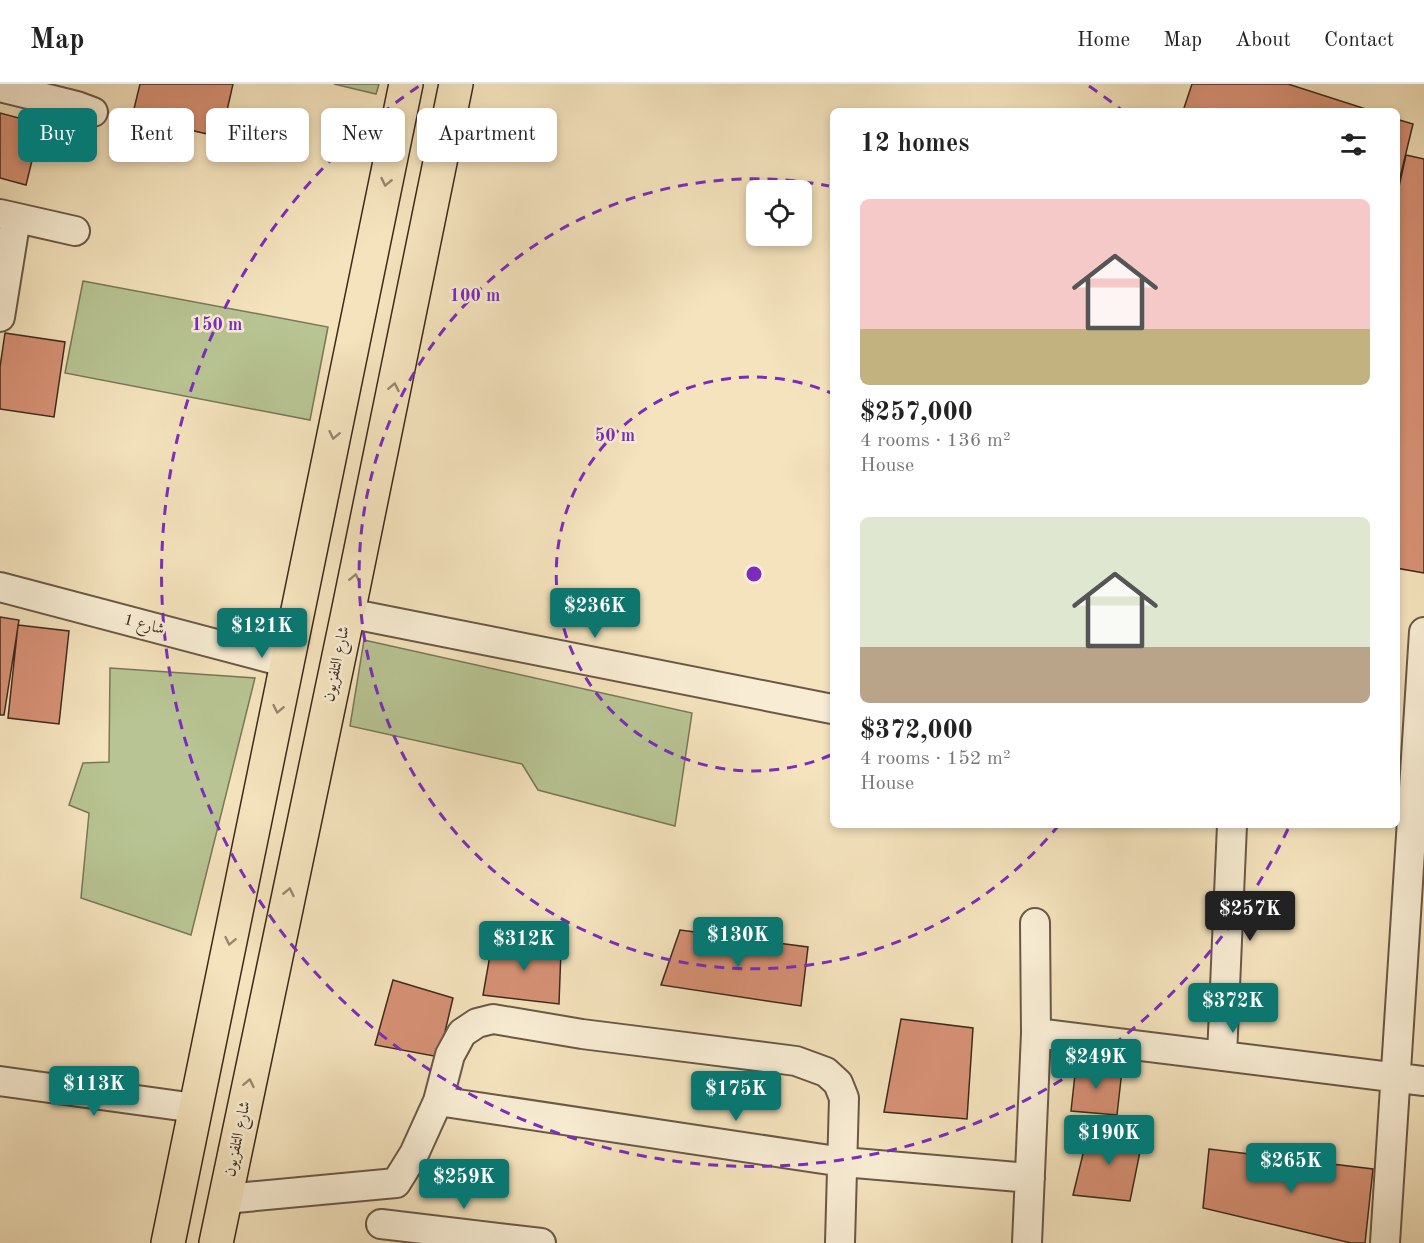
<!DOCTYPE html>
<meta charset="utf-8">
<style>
body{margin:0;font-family:"Old Standard TT",Amiri,serif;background:#f2f2f2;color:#222;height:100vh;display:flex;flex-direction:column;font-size:22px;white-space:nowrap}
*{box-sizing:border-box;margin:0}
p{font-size:20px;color:#767676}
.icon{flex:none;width:33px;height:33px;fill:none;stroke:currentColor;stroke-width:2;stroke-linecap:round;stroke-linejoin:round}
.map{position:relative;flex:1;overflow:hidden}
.panel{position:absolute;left:830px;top:24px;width:570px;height:720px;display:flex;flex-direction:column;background:#fff;border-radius:9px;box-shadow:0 3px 9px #0003}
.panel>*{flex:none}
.top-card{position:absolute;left:18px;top:24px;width:570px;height:54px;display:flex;gap:12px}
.controls{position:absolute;left:746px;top:96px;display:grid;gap:12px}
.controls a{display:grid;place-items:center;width:66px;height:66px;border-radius:9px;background:#fff;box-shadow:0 3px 9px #0003;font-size:30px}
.price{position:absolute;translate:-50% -51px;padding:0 14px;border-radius:6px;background:#0f766e;color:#fff;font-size:20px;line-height:39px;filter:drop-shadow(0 2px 3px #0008)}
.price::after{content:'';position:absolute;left:50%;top:36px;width:18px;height:14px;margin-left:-9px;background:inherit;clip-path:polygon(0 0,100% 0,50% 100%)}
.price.selected{background:#222;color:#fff}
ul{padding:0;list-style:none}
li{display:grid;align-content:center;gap:12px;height:318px;padding:0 30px}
li span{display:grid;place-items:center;height:186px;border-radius:9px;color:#555}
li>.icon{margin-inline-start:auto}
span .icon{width:108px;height:108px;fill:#fffc;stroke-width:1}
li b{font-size:26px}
h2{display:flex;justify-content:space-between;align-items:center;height:72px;padding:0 30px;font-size:26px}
.pill{padding:0 21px;border-radius:9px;background:#fff;box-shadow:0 3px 9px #0003;font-size:21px;line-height:54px}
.pill.selected{background:#0f766e;color:#fff}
header{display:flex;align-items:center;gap:36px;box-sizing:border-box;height:84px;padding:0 30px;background:#fff;border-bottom:2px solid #e0e0e0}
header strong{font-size:28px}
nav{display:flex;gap:33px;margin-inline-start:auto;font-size:21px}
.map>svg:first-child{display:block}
</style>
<header>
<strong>Map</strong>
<nav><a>Home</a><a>Map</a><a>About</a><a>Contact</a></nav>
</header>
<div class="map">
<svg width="1424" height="1159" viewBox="0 0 1424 1159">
<rect width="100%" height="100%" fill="#f4e3bd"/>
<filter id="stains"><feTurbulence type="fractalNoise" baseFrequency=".00333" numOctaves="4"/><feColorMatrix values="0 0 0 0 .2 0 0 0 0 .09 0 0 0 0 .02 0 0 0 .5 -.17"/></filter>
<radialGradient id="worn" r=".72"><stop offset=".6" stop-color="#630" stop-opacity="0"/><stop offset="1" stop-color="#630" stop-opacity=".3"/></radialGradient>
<!-- green -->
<path fill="#b8c493" stroke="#7a7758" stroke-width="1.5" d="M334,0H379L376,10Z
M83,197L328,243L310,336L65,289Z
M364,556L692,629L675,742L538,706L522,680L350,642Z
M110,584L255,594L191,851L81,814L89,729L69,721L83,679L109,678Z"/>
<!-- building -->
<path fill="#d79175" stroke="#3c2a1e" stroke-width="1.5" d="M140,0H233L221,53L132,33Z
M1192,0H1288L1372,27H1183Z
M0,29L41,40L26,101L0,94Z
M1396,35L1413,40L1396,110Z
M1406,71L1424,75V489L1396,484V116Z
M5,249L65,258L54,333L0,325V283Z
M0,533L19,536L4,631H0Z
M18,541L69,547L59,640L8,634Z
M680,846L808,863L801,922L661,901Z
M493,854L561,866L559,920L483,911Z
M393,896L453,914L439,973L375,961Z
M901,935L973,944L967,1035L884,1028Z
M1076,981L1122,986L1117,1031L1071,1027Z
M1089,1045L1143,1053L1130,1117L1073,1111Z
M1209,1065L1373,1085L1365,1159H1351L1203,1124Z"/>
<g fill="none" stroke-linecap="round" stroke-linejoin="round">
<defs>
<path id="minor" d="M0,3L77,22L93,28
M0,130L75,147
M0,233L16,134
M0,503L288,579
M348,529L832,625
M1036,949L1424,997
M1222,972L1232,741
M0,997L195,1024
M438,1017L843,1078L1030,1094
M225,1115L396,1099L414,1070L438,1017L450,971L462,949L477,939L493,935L582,950L796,977L826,988L838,999L844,1014L840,1159
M381,1140L541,1159
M1027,1159L1036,949L1035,839
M1385,1159L1424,548"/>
<path id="major" d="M168,1159L406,0
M216,1159L348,529L456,0"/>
</defs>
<!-- minor casing -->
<use href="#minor" stroke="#6a5846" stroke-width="32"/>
<!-- major casing -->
<use href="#major" stroke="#3c2a1e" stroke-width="36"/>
<!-- minor -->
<use href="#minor" stroke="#f8edd4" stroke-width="28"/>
<!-- major -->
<use href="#major" stroke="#f4e3bd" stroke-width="33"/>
</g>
<!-- one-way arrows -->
<defs><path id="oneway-chevron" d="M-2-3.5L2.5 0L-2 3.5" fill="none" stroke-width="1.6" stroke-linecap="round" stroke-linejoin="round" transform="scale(1.5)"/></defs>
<g stroke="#98866e">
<use href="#oneway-chevron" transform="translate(386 98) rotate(102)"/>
<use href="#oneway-chevron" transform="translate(394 303) rotate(-78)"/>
<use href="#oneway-chevron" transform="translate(334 351) rotate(102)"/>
<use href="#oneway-chevron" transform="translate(355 494) rotate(-78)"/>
<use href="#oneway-chevron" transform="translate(278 625) rotate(102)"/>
<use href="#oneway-chevron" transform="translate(289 808) rotate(-78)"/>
<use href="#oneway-chevron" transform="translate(230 857) rotate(102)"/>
<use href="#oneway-chevron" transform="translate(249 999) rotate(-78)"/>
</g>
<!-- distance rings -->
<g fill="none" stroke="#7b2cbf" stroke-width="3" stroke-dasharray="10 8">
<path d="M831 671A197 197 0 1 1 831 309"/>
<path d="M1059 741A395 395 0 1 1 829 102"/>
<path d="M1288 745A592 592 0 1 1 419 2M1089 2A592 592 0 0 1 1123 27"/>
</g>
<g text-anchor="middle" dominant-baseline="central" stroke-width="5" stroke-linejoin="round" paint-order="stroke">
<!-- street labels -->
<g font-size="16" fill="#3c2a1e" stroke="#f8edd4">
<text transform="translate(144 541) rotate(15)">شارع 1</text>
<text transform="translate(337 580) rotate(-78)">شارع التلفزيون</text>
<text transform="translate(238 1055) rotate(-78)">شارع التلفزيون</text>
</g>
</g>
<circle cx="754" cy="490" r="9" fill="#7b2cbf" stroke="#f8edd4" stroke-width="3"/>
<g font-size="18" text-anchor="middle" font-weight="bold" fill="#7b2cbf" stroke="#f8edd4" stroke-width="5" stroke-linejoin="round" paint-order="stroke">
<text x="475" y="217">100 m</text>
<text x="217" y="246">150 m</text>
<text x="615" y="357">50 m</text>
</g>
<rect width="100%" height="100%" filter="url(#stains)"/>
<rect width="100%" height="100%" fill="url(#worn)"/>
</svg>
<div class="controls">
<a><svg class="icon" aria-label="locate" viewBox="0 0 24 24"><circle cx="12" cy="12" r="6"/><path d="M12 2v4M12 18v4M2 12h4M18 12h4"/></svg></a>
</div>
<b class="price" style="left:595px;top:555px">$236K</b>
<b class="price" style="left:262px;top:575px">$121K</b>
<b class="price selected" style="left:1250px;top:858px">$257K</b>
<b class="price" style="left:738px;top:884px">$130K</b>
<b class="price" style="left:524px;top:888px">$312K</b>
<b class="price" style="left:1233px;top:950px">$372K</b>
<b class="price" style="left:1096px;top:1006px">$249K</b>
<b class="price" style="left:94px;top:1033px">$113K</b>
<b class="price" style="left:736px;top:1038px">$175K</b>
<b class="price" style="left:1109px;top:1082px">$190K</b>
<b class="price" style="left:1291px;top:1110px">$265K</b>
<b class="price" style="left:464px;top:1126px">$259K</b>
<div class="top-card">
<a class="pill selected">Buy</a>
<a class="pill">Rent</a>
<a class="pill">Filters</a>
<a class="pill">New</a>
<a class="pill">Apartment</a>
</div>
<section class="panel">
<h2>12 homes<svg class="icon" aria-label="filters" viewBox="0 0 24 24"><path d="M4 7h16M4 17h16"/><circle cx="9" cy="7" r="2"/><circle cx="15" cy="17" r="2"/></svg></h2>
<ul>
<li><span style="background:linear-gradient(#f6c9c9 70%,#c2b280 0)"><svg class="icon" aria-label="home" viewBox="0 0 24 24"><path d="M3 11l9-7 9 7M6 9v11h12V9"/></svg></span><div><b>$257,000</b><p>4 rooms · 136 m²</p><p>House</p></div></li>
<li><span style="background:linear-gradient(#dfe7d0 70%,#b9a48a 0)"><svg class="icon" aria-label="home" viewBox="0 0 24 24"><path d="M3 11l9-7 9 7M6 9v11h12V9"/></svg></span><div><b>$372,000</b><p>4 rooms · 152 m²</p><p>House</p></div></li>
</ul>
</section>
</div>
